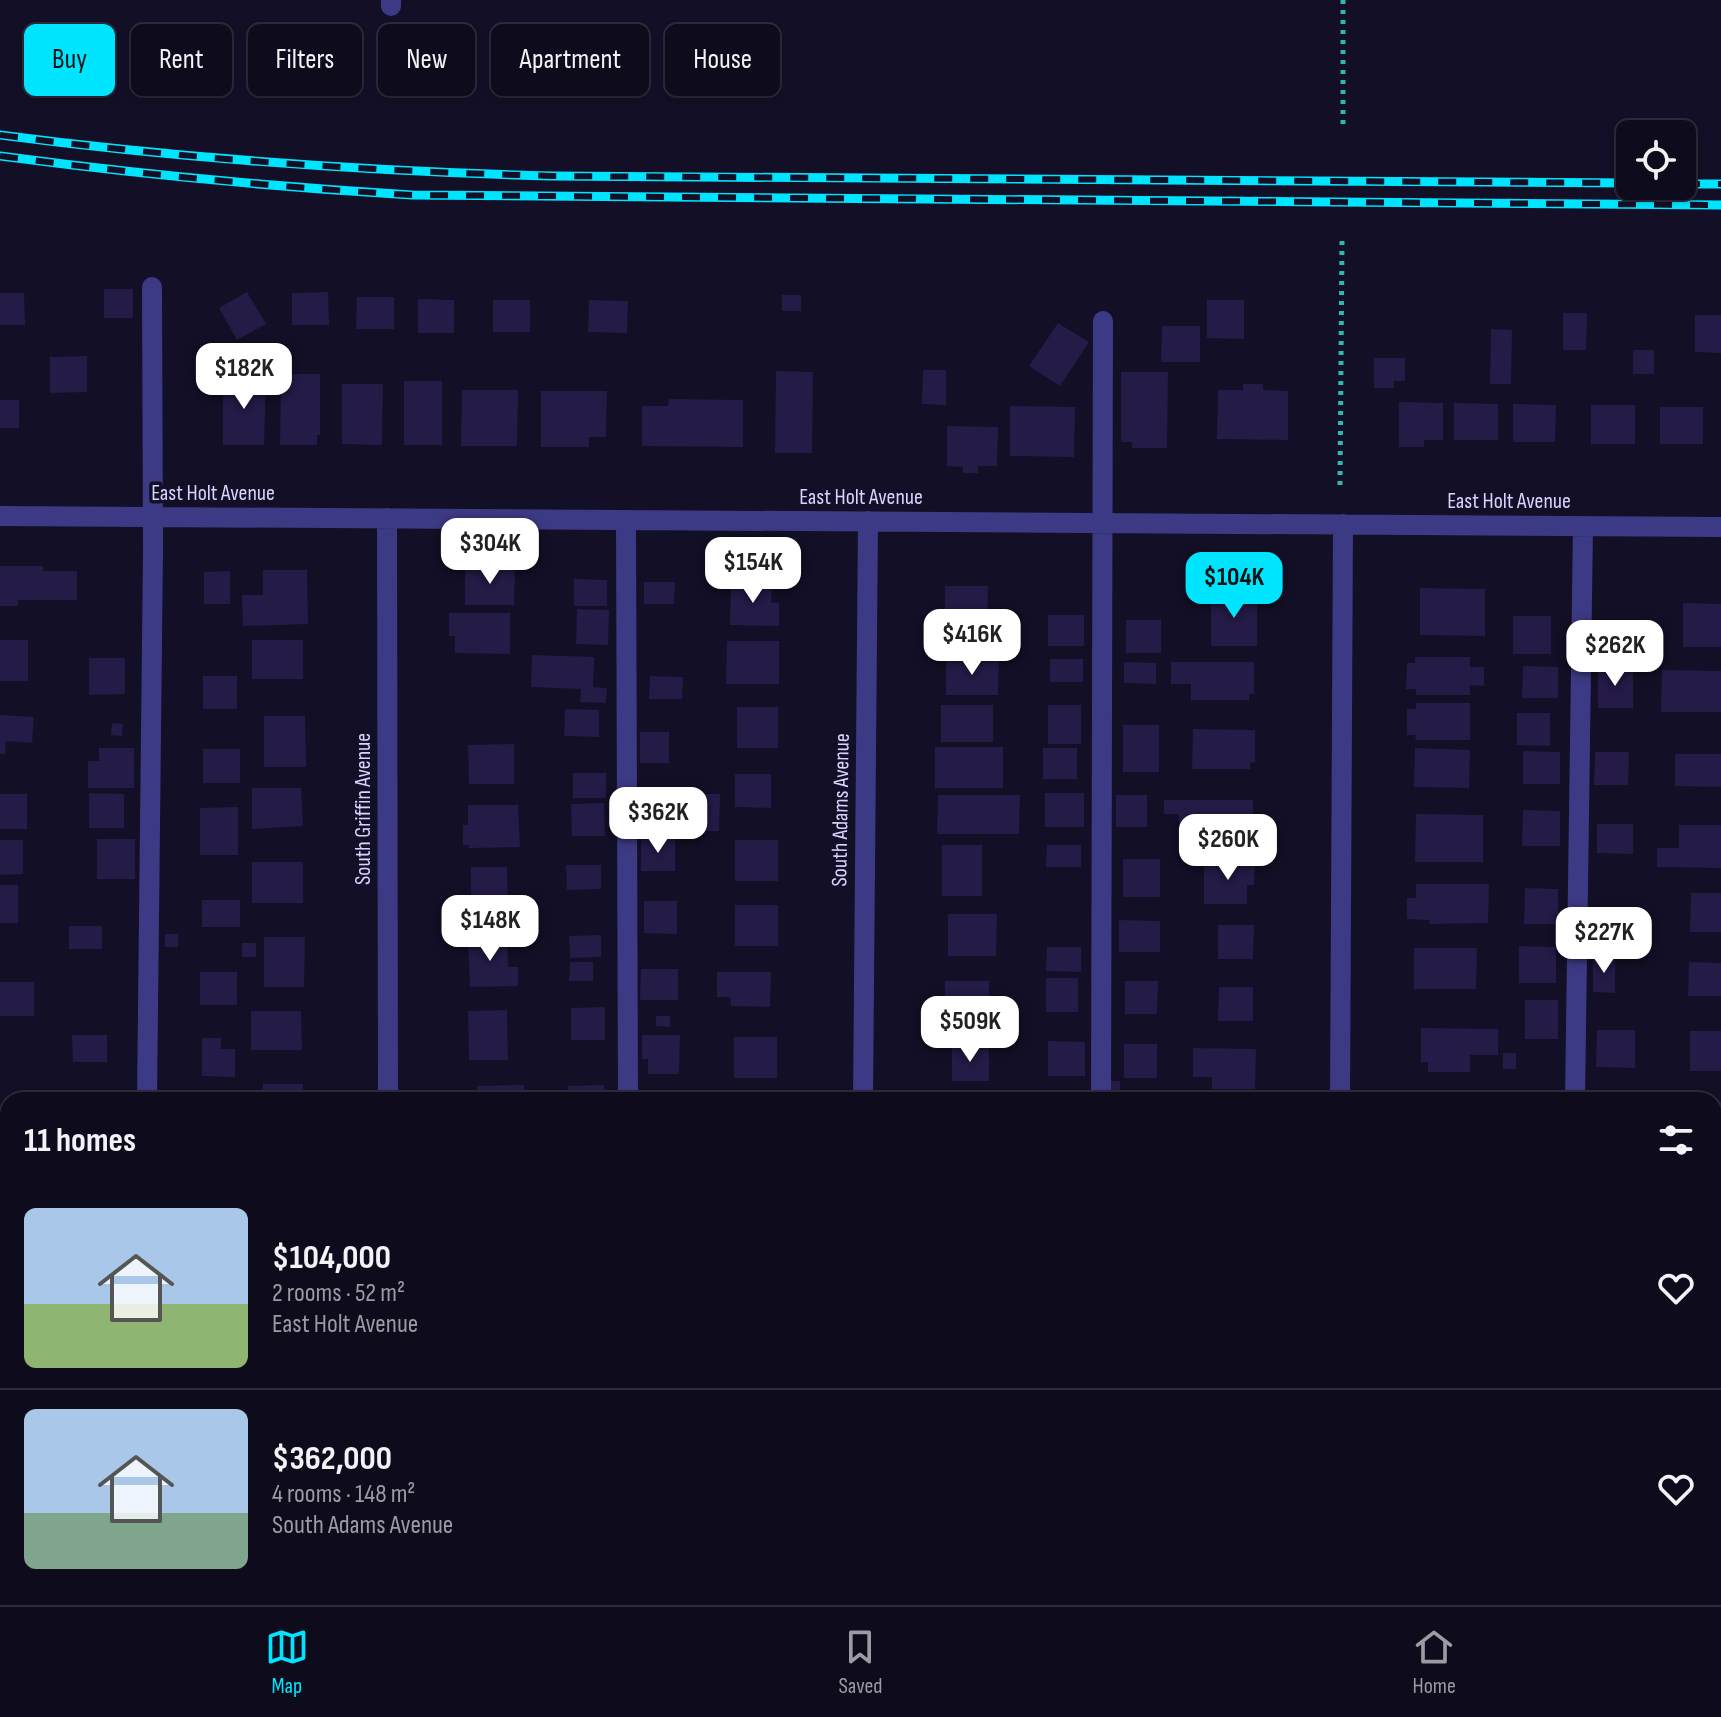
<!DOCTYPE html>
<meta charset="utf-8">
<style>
body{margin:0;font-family:"Sofia Sans Condensed",sans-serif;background:#171425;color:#f1f3f6;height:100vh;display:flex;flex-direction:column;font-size:30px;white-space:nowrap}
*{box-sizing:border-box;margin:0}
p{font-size:26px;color:#9b9ba3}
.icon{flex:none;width:44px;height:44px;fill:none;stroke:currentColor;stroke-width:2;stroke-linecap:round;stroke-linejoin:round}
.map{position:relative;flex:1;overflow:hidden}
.sheet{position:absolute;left:0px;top:1092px;width:1722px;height:514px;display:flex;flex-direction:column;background:#0e0b1c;border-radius:24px 24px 0 0;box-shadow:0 2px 6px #0004,0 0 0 2px #2e2b3b}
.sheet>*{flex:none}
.guide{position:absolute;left:24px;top:24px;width:800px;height:72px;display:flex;gap:16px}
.tools{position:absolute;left:1616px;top:120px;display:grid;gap:16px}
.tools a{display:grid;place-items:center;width:80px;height:80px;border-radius:12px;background:#0e0b1c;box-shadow:0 2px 6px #0004,0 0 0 2px #2e2b3b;font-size:40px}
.price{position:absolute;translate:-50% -68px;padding:0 18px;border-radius:16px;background:#fff;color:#222;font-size:26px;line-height:52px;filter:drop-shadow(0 2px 4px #0008)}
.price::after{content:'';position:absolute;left:50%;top:48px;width:24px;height:18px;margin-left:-12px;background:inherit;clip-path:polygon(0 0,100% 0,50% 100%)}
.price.selected{background:#00e5ff;color:#111}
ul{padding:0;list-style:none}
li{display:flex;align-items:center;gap:24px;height:200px;padding:0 24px}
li+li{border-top:2px solid #2e2b3b}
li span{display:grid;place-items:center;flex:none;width:224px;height:160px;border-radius:12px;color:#555}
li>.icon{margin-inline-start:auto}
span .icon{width:96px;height:96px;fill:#fffc;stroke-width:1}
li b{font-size:34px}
h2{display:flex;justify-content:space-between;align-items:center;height:96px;padding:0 24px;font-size:34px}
.tag{padding:0 28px;border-radius:12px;background:#0e0b1c;box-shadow:0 2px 6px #0004,0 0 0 2px #2e2b3b;font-size:28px;line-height:72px}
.tag.selected{background:#00e5ff;color:#111}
.menu{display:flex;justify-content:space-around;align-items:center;height:112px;border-top:2px solid #2e2b3b;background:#0e0b1c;font-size:22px;color:#9b9ba3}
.menu a{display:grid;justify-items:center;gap:4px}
.menu .selected{color:#00e5ff}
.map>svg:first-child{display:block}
</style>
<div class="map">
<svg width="1721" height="1605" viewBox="0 0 1721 1605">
<rect width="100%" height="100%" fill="#130f26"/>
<!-- green -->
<path fill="#12302f" d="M144,1598H1311V1605H144Z"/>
<!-- building -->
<path fill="#241b47" d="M104,289H133V318H104Z
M247,292L266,324L237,340L219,308Z
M328,292L329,325H292V293Z
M0,293H24L25,325H0Z
M782,295H801V311H782Z
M357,297H394V329H356Z
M418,299L454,300V333H418Z
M493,300H530V332H493Z
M589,300L628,301L627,333L588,332Z
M1207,300H1244V339L1207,338Z
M1563,313H1587L1586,350H1563Z
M1695,315H1721V353L1695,352Z
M1058,323L1089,342L1060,386L1029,366Z
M1162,326H1200V362H1161Z
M1491,329L1512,330L1511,384H1490Z
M1633,350H1654V374H1633Z
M87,356V392L50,393V357Z
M1374,358H1405V381H1394V388H1374Z
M923,370H946V405L922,404Z
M776,371L813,372L812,453H775Z
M1121,372H1168L1167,448H1132V442H1121Z
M281,374H320V435H317V445H280Z
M223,378H266L264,445H223Z
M404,381H442V445H404Z
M342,384H383L382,445L342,444Z
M1243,384H1263V390L1288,391V440L1217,439L1218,390H1243Z
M462,390H518L517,446H461Z
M541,391H607L606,437H589V447H541Z
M669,399L743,400V447L642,446V406H668Z
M0,400H19V428H0Z
M1399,402L1443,403V440H1424V447H1399Z
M1454,403L1498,404V440H1454Z
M1513,404L1556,405L1555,442H1513Z
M1591,405H1635V444H1591Z
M1010,406L1075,407L1074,457L1010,456Z
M1660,407H1703V444H1660Z
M947,426L998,427L997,466H978V473H963V467L947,466Z
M0,566H43V571H77V600H18V606H0Z
M465,568H515L514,605H465Z
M263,570H307L308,624L243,626L242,595H263Z
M230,571V604H204V572Z
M574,579L607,580V606H574Z
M644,582H675L674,604H644Z
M731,582H772L771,603H779V626L730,625Z
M945,586H988L987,647L945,646Z
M1420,588L1485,589V636L1420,635Z
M1211,593L1257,594V646H1211Z
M1683,603L1721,604V647H1683Z
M577,609L609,610L608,645L576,644Z
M449,613H510V654L455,653V636H449Z
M1048,615H1084V646H1048Z
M1513,616H1551V654H1513Z
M1126,620H1161V653H1126Z
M1599,628L1633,629V651L1599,650Z
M0,640H28V681H0Z
M252,640H303V679H252Z
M727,641H779V684H726Z
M532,655L594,657L593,687L607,688L606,703L580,702L581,689L531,687Z
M1415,657H1470V667H1484V686L1470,685V695H1416V689H1406L1407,663H1415Z
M89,658H125V694L89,695Z
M946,659H999L998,695H946Z
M1050,659H1083V682H1050Z
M1124,662L1156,663V684L1124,683Z
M1171,662H1254V694H1249V700H1191V684H1171Z
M1523,666L1558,667V698H1522Z
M1598,667L1633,668V708H1598Z
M1662,670L1721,671V712H1661Z
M203,676H237V709H203Z
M650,676L683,677L682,699H649Z
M1416,703H1470V740H1416L1415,735H1407V709H1416Z
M941,705H993V742H941Z
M1048,705H1081V744H1048Z
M737,707H778V748H737Z
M565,709L599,710V737L564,736Z
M1517,713H1550V746L1517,745Z
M0,715L34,717L32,743L6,741L5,754H0Z
M264,716H305L306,767H264Z
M112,723L123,724L122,736L111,735Z
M1123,725H1159V772H1123Z
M1193,729L1255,730V762L1250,763V769H1192Z
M640,732H669V763H640Z
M514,744V784H469L468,745Z
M935,747H1003V788H935Z
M99,748H134V788H88V761H99Z
M1043,748H1077V779H1043Z
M1415,748L1470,750L1469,788L1414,787Z
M203,749H240V783H203Z
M1523,751L1560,752V784H1523Z
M1595,752H1629L1628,785H1594Z
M1675,754H1721V787L1675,786Z
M573,773H606V798H573Z
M735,774H771V808L735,807Z
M252,788H301L303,826L252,829Z
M89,793L124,794V828H89Z
M1045,793H1084V827H1045Z
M0,794H27V829H0Z
M679,794H720L719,831H688V818H678Z
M938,795H1020L1019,834H937Z
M1116,795H1147V827H1116Z
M1164,800H1253V824H1257V842H1179V814H1164Z
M604,803L605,836H572L571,804Z
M468,805H518L520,847L469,848V845H463V825H468Z
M238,807V855H200V808Z
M1523,810L1560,811V846H1522Z
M1416,814L1483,815V862H1415Z
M1597,824H1633V854L1597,853Z
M1679,825H1721V868L1657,867V848H1679Z
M97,839H135V879H97Z
M641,839H675V871H641Z
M0,840H23V874L0,875Z
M735,840H778V881H735Z
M942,845H982V896H942Z
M1047,845H1081V867H1046Z
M1123,859H1160V897H1123Z
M1204,861H1255L1254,885H1247V904H1204Z
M252,862H303V903H252Z
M566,865H601V889L567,890Z
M471,867H507L508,910H471Z
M1416,884H1489L1488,923L1429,924L1430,920L1407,919V898H1416Z
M0,885H18V923H0Z
M1525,888L1558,889V924H1524Z
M1691,893H1721V932H1690Z
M202,900H240V927H202Z
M644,901H677V934L644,933Z
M735,905H778V946H735Z
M948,914H997L996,956H948Z
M1119,920L1160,921V952H1119Z
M1218,925H1254L1253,959H1218Z
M69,926H102V949H69Z
M165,934H178V947H165Z
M601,935V957L570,958L569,936Z
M468,936H507L508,967H518V986L470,987Z
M264,937H305L304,987H264Z
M242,943H256V957H242Z
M1519,946L1556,947V983H1519Z
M1047,947H1081V972L1046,971Z
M1414,948H1477L1476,989H1414Z
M1593,958H1615V993L1593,992Z
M570,962H593V981H569Z
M1689,962L1721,963V996H1688Z
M641,969H678V1000H640Z
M200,972H237V1005H200Z
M717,972H771L770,1007L731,1006L730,997H717Z
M1046,978H1078V1012H1046Z
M945,981H989V1021H945Z
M1125,981H1158L1157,1014H1125Z
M0,982H34V1016H0Z
M1219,987H1253V1021H1218Z
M1525,1000H1558V1039H1525Z
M605,1007V1040H571V1008Z
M507,1010L508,1060H469L468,1011Z
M251,1011H301L302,1050H251Z
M656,1016H670V1027L656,1026Z
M1421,1028L1498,1029V1055H1470V1072H1428V1062H1421Z
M1597,1030H1635V1068L1596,1067Z
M1690,1031H1721V1071H1690Z
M72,1035H107V1062H73Z
M642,1035H680L679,1074H648V1059H642Z
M734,1037H777V1078H734Z
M202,1038H221V1049H235V1077L202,1076Z
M1048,1041L1085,1042V1076H1048Z
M1124,1044H1157V1078H1124Z
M952,1046H989V1081H952Z
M1193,1048L1256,1049L1255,1089H1212V1077H1193Z
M1503,1053H1516V1069H1503Z
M1111,1081H1120V1094H1111Z
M263,1084H303V1100H263Z
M524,1085V1100H477V1086Z
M604,1085L605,1100H568V1086Z
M1714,1102H1721V1143H1714Z
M1714,1168H1721V1212H1714Z
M1718,1405H1721V1474H1714V1410H1718Z
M1714,1494H1721V1527H1714Z
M0,1505L8,1506V1545H0Z
M0,1563H8V1598H0Z
M1714,1568H1721L1720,1605H1679V1598H1714Z
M99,1598H138V1605H99Z
M1422,1598H1472V1605H1422Z
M1586,1598H1620V1605H1586Z"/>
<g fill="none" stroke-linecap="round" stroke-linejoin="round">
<!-- path -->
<path stroke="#2fb8b0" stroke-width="5" stroke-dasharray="4 6" stroke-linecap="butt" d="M1343,0V125
M1340,485L1342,240
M220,1605V1598
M814,1605L815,1598
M889,1605V1598"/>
<!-- minor -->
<path stroke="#3d3a85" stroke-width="20" d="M391,6V0
M0,516L1721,527
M387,518L388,1100
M626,520L628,1100
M147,1100L153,550L152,287
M863,1100L868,521
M1101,1100L1103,321
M1340,1100L1343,524
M1575,1100L1583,526
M0,1297H8
M1714,1299H1721
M1714,1548H1721
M1334,1605V1598
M1569,1605V1598"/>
<defs>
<path id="rail" d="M0,135C183,159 367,171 552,176L1630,183
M0,156C137,174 274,187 412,195L1721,205
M1682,184H1721"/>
</defs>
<!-- rail casing -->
<use href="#rail" stroke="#00e5ff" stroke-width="9"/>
<!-- rail -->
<use href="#rail" stroke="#130f26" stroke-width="6" stroke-dasharray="18" stroke-linecap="butt"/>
</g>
<g text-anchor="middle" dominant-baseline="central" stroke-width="7" stroke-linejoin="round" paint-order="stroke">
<!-- street labels -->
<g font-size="22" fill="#d9d4ff" stroke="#130f26">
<text x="213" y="493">East Holt Avenue</text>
<text x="861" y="497">East Holt Avenue</text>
<text x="1509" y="501">East Holt Avenue</text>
<text transform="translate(363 809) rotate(-90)">South Griffin Avenue</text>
<text transform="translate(841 810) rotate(-89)">South Adams Avenue</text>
</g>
</g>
</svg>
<div class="tools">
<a><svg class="icon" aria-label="locate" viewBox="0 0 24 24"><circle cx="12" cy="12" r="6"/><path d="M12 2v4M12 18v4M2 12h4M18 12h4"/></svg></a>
</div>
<b class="price" style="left:244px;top:411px">$182K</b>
<b class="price" style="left:490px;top:586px">$304K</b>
<b class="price" style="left:753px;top:605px">$154K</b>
<b class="price selected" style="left:1234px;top:620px">$104K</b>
<b class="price" style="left:972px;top:677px">$416K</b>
<b class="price" style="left:1615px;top:688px">$262K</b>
<b class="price" style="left:658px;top:855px">$362K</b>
<b class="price" style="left:1228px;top:882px">$260K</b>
<b class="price" style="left:490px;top:963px">$148K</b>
<b class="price" style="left:1604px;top:975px">$227K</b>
<b class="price" style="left:970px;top:1064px">$509K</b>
<div class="guide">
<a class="tag selected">Buy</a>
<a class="tag">Rent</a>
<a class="tag">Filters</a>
<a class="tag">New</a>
<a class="tag">Apartment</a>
<a class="tag">House</a>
</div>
<section class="sheet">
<h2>11 homes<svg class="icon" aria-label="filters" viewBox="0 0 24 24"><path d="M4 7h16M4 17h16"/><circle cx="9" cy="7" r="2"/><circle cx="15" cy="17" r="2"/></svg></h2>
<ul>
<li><span style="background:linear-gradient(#a9c7e8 60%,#8fb573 0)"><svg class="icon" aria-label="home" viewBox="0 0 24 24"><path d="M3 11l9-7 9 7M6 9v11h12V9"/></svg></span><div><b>$104,000</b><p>2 rooms · 52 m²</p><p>East Holt Avenue</p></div><svg class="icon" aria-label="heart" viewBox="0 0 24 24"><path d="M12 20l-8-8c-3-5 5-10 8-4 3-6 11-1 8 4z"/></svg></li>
<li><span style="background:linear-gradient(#a9c7e8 65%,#7fa58c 0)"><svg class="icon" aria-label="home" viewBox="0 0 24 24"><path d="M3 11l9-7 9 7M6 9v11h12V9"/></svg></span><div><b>$362,000</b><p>4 rooms · 148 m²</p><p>South Adams Avenue</p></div><svg class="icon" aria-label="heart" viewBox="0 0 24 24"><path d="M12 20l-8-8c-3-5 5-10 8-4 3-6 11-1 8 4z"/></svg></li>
</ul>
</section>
</div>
<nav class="menu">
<a class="selected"><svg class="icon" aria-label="map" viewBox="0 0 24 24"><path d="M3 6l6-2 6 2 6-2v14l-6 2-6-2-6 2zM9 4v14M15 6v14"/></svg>Map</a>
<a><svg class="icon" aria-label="saved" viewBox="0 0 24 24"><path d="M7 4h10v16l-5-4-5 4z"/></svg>Saved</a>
<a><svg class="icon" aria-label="home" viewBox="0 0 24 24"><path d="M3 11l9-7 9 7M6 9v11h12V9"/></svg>Home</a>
</nav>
